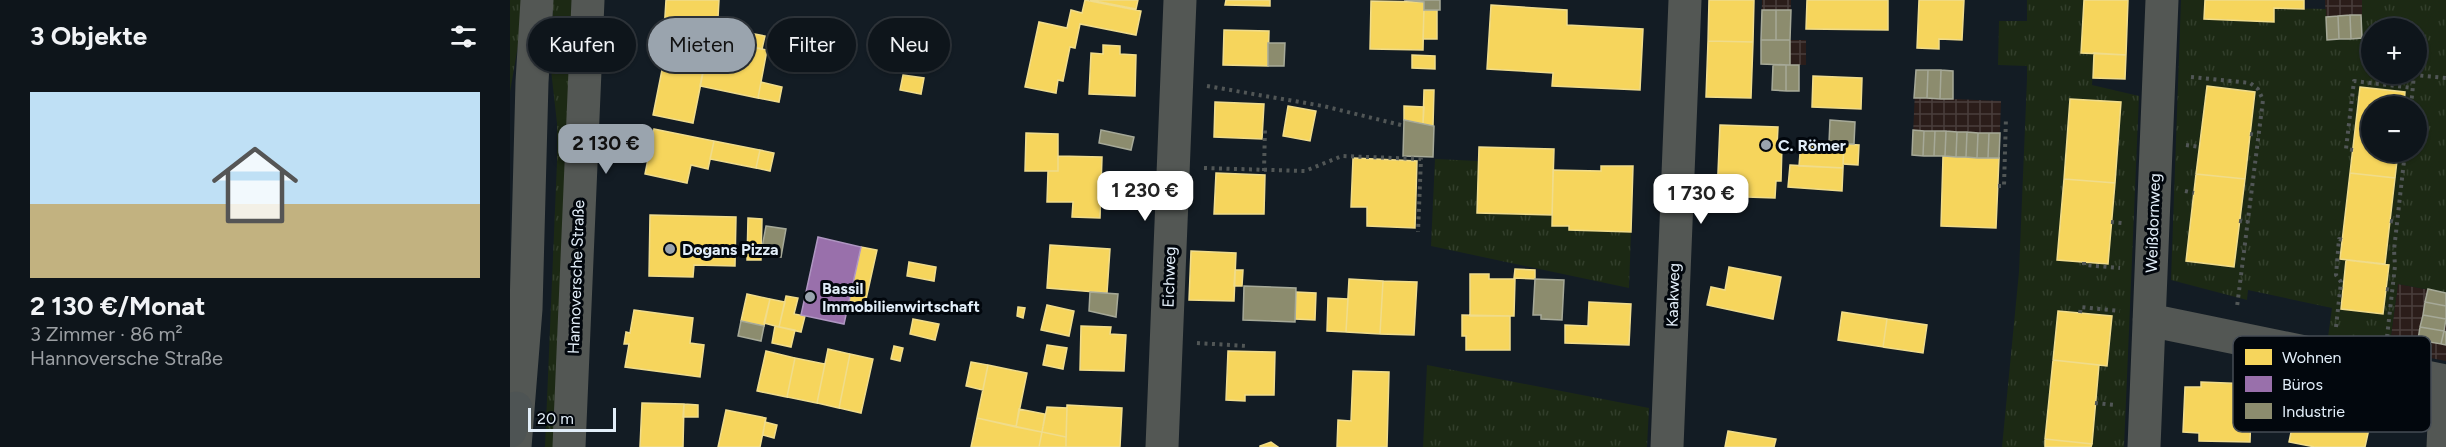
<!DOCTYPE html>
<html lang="de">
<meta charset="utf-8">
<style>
body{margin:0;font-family:Figtree,sans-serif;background:#1c2228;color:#f1f3f6;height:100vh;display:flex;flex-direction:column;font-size:22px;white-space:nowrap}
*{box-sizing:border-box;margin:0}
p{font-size:20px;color:#9b9fa3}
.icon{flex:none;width:33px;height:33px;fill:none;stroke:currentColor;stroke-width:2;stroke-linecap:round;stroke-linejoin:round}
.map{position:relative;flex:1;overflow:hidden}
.panel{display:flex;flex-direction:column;background:#0e151b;width:510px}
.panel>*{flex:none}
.guide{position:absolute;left:18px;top:18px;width:570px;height:54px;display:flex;gap:12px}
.fabs{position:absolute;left:1851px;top:18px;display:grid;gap:12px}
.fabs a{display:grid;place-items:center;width:66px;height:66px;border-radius:50%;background:#0e151b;box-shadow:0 2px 4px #0004,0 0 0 2px #2e343a;font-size:30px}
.scale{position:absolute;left:18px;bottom:15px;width:88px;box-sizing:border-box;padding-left:6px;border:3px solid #e2eef9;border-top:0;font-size:16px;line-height:21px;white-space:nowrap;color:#e2eef9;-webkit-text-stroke:4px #02070d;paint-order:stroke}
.price{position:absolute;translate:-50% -51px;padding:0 14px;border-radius:12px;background:#fff;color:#222;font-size:20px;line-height:39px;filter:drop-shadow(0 2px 3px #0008)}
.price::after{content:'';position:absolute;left:50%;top:36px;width:18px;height:14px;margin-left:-9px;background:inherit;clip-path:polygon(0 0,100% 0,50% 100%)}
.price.selected{background:#9aa4ae;color:#111}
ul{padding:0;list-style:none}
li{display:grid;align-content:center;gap:12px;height:318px;padding:0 30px}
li+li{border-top:2px solid #2e343a}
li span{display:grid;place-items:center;height:186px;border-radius:0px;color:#555}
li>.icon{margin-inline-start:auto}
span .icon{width:108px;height:108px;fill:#fffc;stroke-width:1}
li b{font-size:26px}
h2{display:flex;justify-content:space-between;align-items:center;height:72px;padding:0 30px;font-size:26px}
.tag{padding:0 21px;border-radius:27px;background:#0e151b;box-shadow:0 2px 4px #0004,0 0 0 2px #2e343a;font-size:21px;line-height:54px}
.tag.selected{background:#9aa4ae;color:#111}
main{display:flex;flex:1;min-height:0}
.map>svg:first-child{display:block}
</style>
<main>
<section class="panel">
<h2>3 Objekte<svg class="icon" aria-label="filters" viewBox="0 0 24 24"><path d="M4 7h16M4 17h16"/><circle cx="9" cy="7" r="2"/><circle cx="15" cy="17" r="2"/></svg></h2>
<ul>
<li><span style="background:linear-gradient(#bfe0f5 60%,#c2b280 0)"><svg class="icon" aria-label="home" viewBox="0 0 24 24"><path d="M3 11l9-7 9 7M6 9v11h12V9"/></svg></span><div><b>2 130 €/Monat</b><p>3 Zimmer · 86 m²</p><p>Hannoversche Straße</p></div></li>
</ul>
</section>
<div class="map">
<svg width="1936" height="447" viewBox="0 0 1936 447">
<defs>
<pattern id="industrial-grid" width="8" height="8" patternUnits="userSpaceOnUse" patternTransform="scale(1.5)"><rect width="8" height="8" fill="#2b1d1a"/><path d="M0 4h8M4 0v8" fill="none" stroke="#493e3c"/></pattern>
<pattern id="grass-tufts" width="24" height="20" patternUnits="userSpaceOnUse" patternTransform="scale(1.5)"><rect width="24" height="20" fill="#1c2914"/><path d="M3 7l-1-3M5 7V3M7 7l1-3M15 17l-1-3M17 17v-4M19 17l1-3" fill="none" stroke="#323e2b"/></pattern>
</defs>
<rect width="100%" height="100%" fill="#131c24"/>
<!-- industrial -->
<path fill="url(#industrial-grid)" d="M1252,0H1281L1280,40H1296V65L1251,64Z
M1815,0H1852V38L1817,40Z
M1406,70L1443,71V99L1491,101L1489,158L1402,155Z
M1888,284L1936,293V361L1879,350Z"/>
<!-- grass -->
<path fill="url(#grass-tufts)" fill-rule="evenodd" d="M0,0H12L10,34L0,92Z
M43,0H62L44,447H35L47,162V123L41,70Z
M1517,0H1574L1571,53H1584L1582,85L1629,96L1614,447H1492L1509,272L1517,79V66L1488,65L1489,21H1517Z
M1671,0H1695L1694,19L1763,22L1764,8L1816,9L1817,40L1852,38V0H1936V293L1888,284L1879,350L1818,337L1822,308L1738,290L1737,300L1661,280ZM1862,28H1906V74H1862ZM1862,106H1906V152H1862Z
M925,159L969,161L967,213L1042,215V226H1059L1060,230L1121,232L1119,288L921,246Z
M917,365L1139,408L1137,447H913Z"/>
<!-- homes -->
<path fill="#f6d55c" stroke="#f0dc8b" stroke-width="1.5" d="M156,0H209L207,35L154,32Z
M575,0L631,11L626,35L570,24L565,48L560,47L553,81L548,80L546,93L515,87L529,22L557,28L561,10L572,13Z
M580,0H628L626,9Z
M716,0H760V6L715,5Z
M1199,0H1244L1243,42L1198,41Z
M1297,0H1378V30L1296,29Z
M1409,0H1454L1452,40L1429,39V49L1407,48Z
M1574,0H1618L1616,55L1571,53Z
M1695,0H1794V9L1764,8V22L1694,19Z
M861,1L914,2L913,50L860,49Z
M981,5L1057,10V25L1133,29L1130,90L1042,86L1043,73L977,69Z
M914,10H927V39H913Z
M383,30L385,46L363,50L360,33Z
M714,30L759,31L758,66L713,65Z
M229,31L255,36L252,49L227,44Z
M213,41L257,50L248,98L190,86L197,51L211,53Z
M1198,41L1243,42L1241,98L1196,97Z
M593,45L610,46V54L626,55L625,96L579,94L581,53L593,54Z
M1584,53L1616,55L1615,79L1583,78Z
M902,55L925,56V69L902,68Z
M154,60L194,68L183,123L143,115Z
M393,75L414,78L411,94L390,90Z
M1303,76L1352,78L1351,109L1302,107Z
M251,82L272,87L269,102L248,98Z
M1697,86L1745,92L1735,179L1686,174Z
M1850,87L1895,92L1894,106H1862V152H1888L1885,178L1840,173Z
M914,90H924L923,126L913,124Z
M1560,99L1611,102L1605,183L1554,179Z
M705,102L754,104L752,139L704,137Z
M778,106L806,111L800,141L773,136Z
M894,106L914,107L913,124L894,120Z
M1210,125L1268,127L1267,146H1272L1271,181H1266L1265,198L1207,196Z
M144,129L204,141L198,169L181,165L177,183L135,174Z
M516,133L548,134V171H515Z
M204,141L250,150L246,168L200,159Z
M1291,141L1334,144L1333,168L1289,166Z
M1334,144L1349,145L1348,165L1333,164Z
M969,147L1044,149L1042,215L967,213Z
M250,150L264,153L260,171L246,168Z
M548,156L592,157L590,218L562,217L563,202H537L538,171H548Z
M1433,156L1489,158L1486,228L1431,226Z
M843,158L907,161L905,228L857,226V207H841Z
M1280,165L1333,168L1332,191L1278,187Z
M1091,166H1123L1121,232L1059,230V226H1042L1043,170L1091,171Z
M706,173L755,175L754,214H704Z
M1840,173L1885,178L1875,264L1830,259Z
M1686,174L1735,179L1724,267L1676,261Z
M1554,179L1605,183L1598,264L1547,260Z
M140,215L226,217L225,266L184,265L183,277L139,276Z
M238,218L252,219L251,260H237Z
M540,245L600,249L597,293L537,288Z
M351,247L367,250L355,304L339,301Z
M681,251L726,253L724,301L679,300Z
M1836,260L1879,265L1873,314L1831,309Z
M399,262L426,267L424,281L397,276Z
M1219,267L1271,277L1263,319L1197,305L1201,287L1215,290Z
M1005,269L1025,270V279L1004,278Z
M725,270H733L732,286H724Z
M960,274H979V279H1005L1004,316H960Z
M839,279L873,281L870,334L836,332Z
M873,281L907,282L904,335L870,334Z
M786,292L806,293L805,320L785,319Z
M237,294L260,299L254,326L231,321Z
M276,296L288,298L284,314L295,316L291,332L269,327Z
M818,298L838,299L836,332L817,331Z
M260,299L275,302L269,327L254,323Z
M1079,302L1121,304L1119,345L1055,343V325L1078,326Z
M537,305L564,311L559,336L531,330Z
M508,307L515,308L513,318L507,316Z
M124,310L183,318L180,343L194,345L190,377L115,367L119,344H114L116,332L120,333Z
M1548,311L1602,316L1597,366L1543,360Z
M1332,312L1377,319L1373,347L1328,340Z
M952,315L1000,316V350H956V336H952Z
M403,319L429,324L425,340L400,334Z
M1377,319L1417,325L1413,353L1373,347Z
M265,326L285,330L281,347L262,343Z
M571,326L601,327L600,334L616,335L614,371L570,370Z
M537,345L557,348L553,369L533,365Z
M384,346L393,348L390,361L381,359Z
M318,349L340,354L329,408L307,403Z
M256,351L285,358L277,397L247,391Z
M718,351L765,352L764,395H735V401L716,400Z
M340,354L363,359L351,413L329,408Z
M285,358L315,364L307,403L277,397Z
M1543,360L1589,365L1582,444L1535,439Z
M461,362L478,365L473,390L456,386Z
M478,365L517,373L506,427L467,418Z
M843,371L879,372L877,447H827L828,420L841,421Z
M1792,381L1866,397L1855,447H1805L1779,442Z
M1691,382L1742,384L1740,442L1689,441V433L1673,432L1675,387H1691Z
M132,403L174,404L173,447H130Z
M174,404L188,405V417H173Z
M557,405L612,408L610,447H556Z
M537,407L557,408L556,437L532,432Z
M509,409L535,414L532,432L506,427Z
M216,410L256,418L250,447H208Z
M467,418L532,432L529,447H461Z
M255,422L267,425L264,438L253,435Z
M1218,431L1266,439L1264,447H1215Z
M532,432L556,437V447H529Z
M1535,439L1582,444L1581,447H1535Z
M761,442L768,447H750V446Z"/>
<!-- offices -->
<path fill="#9970ab" stroke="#af96c2" stroke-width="1.5" d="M308,237L351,247L334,324L291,315Z"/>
<!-- industry -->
<path fill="#8c8c6e" stroke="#a6a998" stroke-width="1.5" d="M894,0H930V10H914V2Z
M1252,10H1266V40H1251Z
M1266,10H1281L1280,40H1266Z
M1840,15H1851L1852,38L1841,39Z
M1840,15L1841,39H1829L1828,16Z
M1828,16L1829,39L1817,40L1816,17Z
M1251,40H1280V65L1251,64Z
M758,43H775L774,66H758Z
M1263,65H1276V91L1262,90Z
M1276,65H1289V91H1276Z
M1406,70H1418L1417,98H1404Z
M1418,70H1431L1430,99L1417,98Z
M1431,70L1443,71V99H1430Z
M894,120L924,126L923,157L893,156Z
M1320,120L1345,122L1344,144L1319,143Z
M591,130L624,137L621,150L589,143Z
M1403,130L1414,131L1413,156L1402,155Z
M1414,131H1425L1424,156H1413Z
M1425,131H1436L1435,156H1424Z
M1436,131L1447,132L1446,157L1435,156Z
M1447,132H1457L1456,157H1446Z
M1457,132L1468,133L1467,158L1456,157Z
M1468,133H1479L1478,158H1467Z
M1479,133H1490L1489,158H1478Z
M256,226L276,229L271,257L251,253Z
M1025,279L1054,280L1052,320L1031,319V315H1023Z
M734,286L786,288L785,322L733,320Z
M1918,289L1936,293V306L1915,302Z
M580,292L608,294L606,317L579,311Z
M1915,302L1936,306V319L1913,315Z
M1913,315L1936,319L1934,331L1910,327Z
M231,321L254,326L251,341L228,336Z
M1910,327L1934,331L1931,344L1908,340Z
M1934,331L1936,332V345L1931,344Z"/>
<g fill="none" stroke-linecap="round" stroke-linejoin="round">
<!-- path -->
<path stroke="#515656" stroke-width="4" stroke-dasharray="3 4.5" stroke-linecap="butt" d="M1681,77L1740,83L1748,89L1753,100L1727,307
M697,86L813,106L891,125
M1901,106L1904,75L1936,78
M1740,134L1748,135
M1676,145L1690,147
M1843,150L1836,149L1844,81L1903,88
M694,168L795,171L832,156L911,159L908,232
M754,171L755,128
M1488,186H1494L1496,117
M1675,191L1684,193
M1729,221L1738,222
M1880,221L1887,222
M1601,222L1612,223
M1574,262V265L1610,268
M1876,289L1883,290
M1570,313L1571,307L1610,311
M1826,327L1831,282L1826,275L1829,239L1832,240
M1877,337L1885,266L1884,250L1895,152
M687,343L737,346
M1585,403L1605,405"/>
<!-- minor -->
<path stroke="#535754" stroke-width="33" d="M1639,320L1936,381
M5,447L16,309L22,82L27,0
M59,447L78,0
M652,447L670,0
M1157,447L1175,0
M1634,447L1652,0
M1933,447L1936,381"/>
<!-- highway -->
<path stroke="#4e5454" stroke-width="33" d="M0,431L6,408"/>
</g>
<!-- markers -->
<g fill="#9aa4ae" stroke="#02070d" stroke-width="2">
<circle cx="1256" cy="145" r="6"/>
<circle cx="160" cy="249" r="6"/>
<circle cx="300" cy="297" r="6"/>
</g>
<g text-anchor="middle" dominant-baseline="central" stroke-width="6" stroke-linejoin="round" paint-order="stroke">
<!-- poi labels -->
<g font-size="16" font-weight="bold" fill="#e2eef9" stroke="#02070d" text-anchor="start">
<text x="1268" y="145">C. Römer</text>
<text x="172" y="249">Dogans Pizza</text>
<text x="312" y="288">Bassil<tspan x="312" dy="18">Immobilienwirtschaft</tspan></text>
</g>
<!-- street labels -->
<g font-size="16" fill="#e2eef9" stroke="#02070d">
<text transform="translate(1643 223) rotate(-88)">Weißdornweg</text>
<text transform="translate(66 277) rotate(-88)">Hannoversche Straße</text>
<text transform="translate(659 277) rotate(-88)">Eichweg</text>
<text transform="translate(1163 295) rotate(-88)">Kaakweg</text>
</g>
</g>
<!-- legend -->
<rect x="1723" y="336" width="198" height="96" rx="9" fill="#02070d" stroke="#454c54" stroke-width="1.5"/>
<rect x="1735" y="349" width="27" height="16" fill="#f6d55c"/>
<rect x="1735" y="376" width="27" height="16" fill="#9970ab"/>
<rect x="1735" y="403" width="27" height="16" fill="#8c8c6e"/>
<g font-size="16" fill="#e2eef9">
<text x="1772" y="363">Wohnen</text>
<text x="1772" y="390">Büros</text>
<text x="1772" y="417">Industrie</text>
</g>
</svg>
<div class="fabs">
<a>+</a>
<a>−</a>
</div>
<div class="scale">20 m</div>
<b class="price selected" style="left:96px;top:175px">2 130 €</b>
<b class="price" style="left:635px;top:222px">1 230 €</b>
<b class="price" style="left:1191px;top:225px">1 730 €</b>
<div class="guide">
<a class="tag">Kaufen</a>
<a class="tag selected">Mieten</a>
<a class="tag">Filter</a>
<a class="tag">Neu</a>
</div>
</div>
</main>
